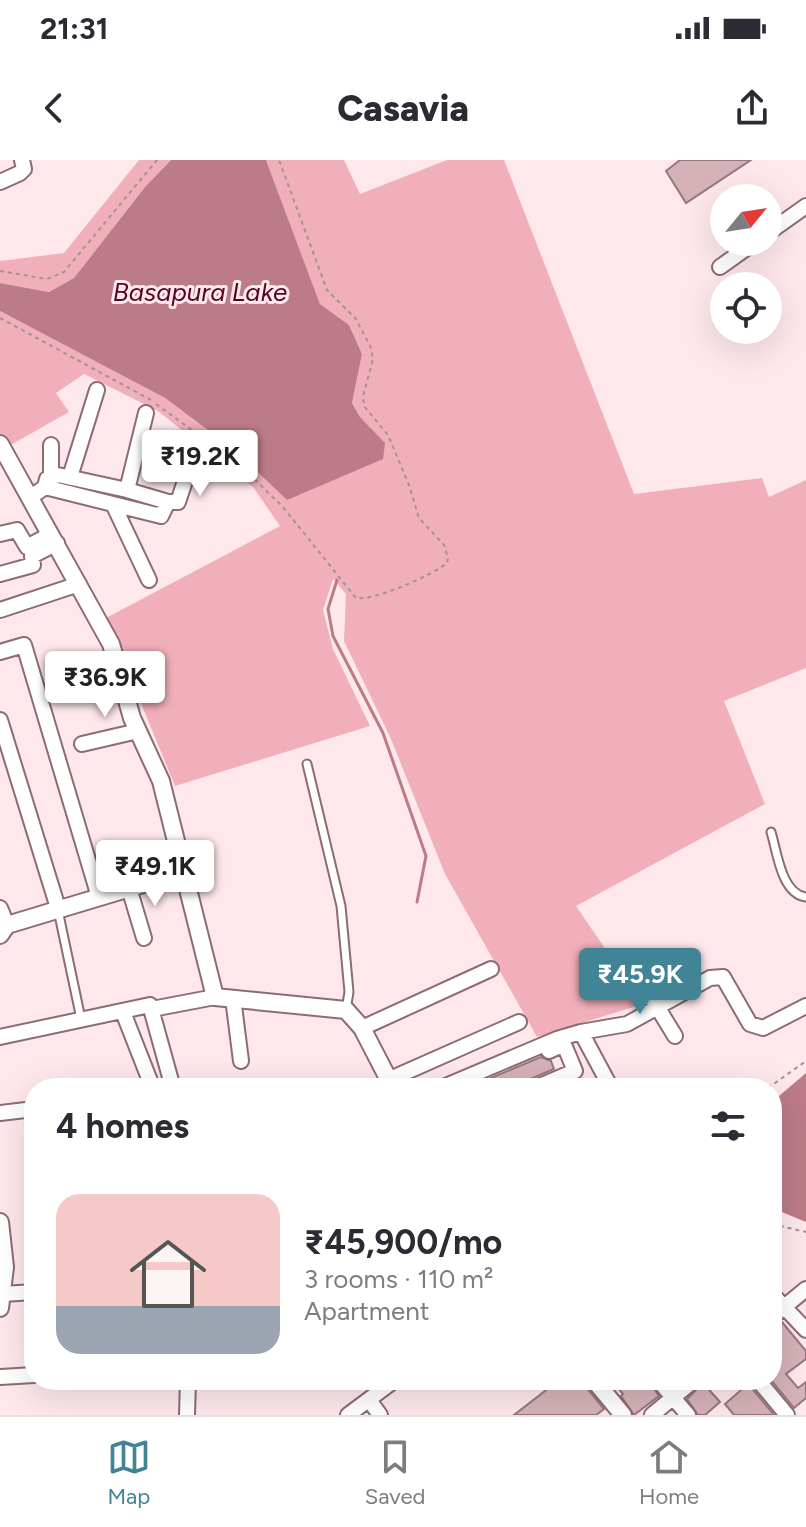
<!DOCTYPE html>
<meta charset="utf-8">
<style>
body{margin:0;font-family:Figtree,sans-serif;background:#f7f7f7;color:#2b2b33;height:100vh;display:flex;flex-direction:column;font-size:30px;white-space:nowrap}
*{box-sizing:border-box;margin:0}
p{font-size:26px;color:#7c7c81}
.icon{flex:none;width:44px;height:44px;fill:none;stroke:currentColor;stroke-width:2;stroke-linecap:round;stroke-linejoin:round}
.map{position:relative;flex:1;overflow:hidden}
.details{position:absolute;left:24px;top:918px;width:758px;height:312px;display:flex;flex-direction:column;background:#fff;border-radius:32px;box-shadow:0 8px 32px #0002}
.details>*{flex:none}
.needle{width:52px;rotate:60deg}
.tools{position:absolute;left:710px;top:24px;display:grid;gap:16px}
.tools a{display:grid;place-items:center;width:72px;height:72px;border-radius:50%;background:#fff;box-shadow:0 8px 32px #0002;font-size:40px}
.price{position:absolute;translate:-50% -68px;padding:0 18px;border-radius:8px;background:#fff;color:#222;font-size:26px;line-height:52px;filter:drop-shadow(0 2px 4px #0008)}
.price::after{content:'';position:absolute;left:50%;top:48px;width:24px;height:18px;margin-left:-12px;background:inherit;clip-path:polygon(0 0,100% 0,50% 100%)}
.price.current{background:#418495;color:#fff}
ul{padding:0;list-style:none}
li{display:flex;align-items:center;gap:24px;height:200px;padding:0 32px}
li span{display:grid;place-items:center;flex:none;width:224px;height:160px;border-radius:24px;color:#555}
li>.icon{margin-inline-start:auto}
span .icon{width:96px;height:96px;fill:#fffc;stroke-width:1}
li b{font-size:34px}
h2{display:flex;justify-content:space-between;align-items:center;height:96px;padding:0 32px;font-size:34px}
.status{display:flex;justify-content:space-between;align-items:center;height:56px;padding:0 40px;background:#fff;direction:ltr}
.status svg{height:22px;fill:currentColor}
header{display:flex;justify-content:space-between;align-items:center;height:104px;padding:0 32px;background:#fff;font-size:36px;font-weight:800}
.tab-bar{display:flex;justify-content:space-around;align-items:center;height:112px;border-top:2px solid #e1e1e2;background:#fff;font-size:22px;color:#7c7c81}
.tab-bar a{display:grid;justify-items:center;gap:4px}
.tab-bar .current{color:#418495}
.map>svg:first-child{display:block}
</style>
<div class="status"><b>21:31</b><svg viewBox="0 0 49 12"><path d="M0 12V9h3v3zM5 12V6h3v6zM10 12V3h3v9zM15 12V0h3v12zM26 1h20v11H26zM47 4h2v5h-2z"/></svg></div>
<header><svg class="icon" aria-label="back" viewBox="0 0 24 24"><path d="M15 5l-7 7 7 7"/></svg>Casavia<svg class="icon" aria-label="share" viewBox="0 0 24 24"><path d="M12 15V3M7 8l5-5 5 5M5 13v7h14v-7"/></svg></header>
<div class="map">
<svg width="806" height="1255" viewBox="0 0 806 1255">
<rect width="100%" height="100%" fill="#fee8eb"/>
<!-- green -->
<path fill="#f1afbb" d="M139,0H171L145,27L74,118L49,132L0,123V101L64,93Z
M266,0H344L360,34L447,0H504L634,334L762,318L769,337L806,320V508L724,541L765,644L576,746L643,844L537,877L445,714L391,579L344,481L346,434L333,419L323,450L333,489L370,566L175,626L106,458L280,366L253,327L158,251L84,214L56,233L69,252L7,287L0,274V151L165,238L232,288L287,340L384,283L360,257L352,243L362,194L349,165L320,144Z"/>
<!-- water -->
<path fill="#bb7b88" d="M171,0H266L320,144L349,165L362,194L352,243L360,257L385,283L383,299L287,340L232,288L165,238L0,151V123L49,132L74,118L145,27Z
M806,913V1062L772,1048V942Z"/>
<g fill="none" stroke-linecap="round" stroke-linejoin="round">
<!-- stream -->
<path stroke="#bb7b88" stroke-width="3" d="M337,420L328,449L333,476L383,573L426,696L417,742"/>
</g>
<!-- building -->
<path fill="#d5b2b8" stroke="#97777d" stroke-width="2" d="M680,0H751L686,43L666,11Z
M541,897L551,901L554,909L530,919L525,928H467Z
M782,1162L806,1191V1199L786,1214L798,1228L806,1222V1238L794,1248L771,1220L772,1169Z
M559,1220H583L586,1227L604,1249L596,1255H514Z
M611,1220H648L659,1236L634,1255L621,1236L623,1234Z
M703,1223L720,1242L705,1255H698L687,1239Z
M749,1223L750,1226L774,1255H734L725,1244Z"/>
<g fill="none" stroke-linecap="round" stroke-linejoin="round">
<defs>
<path id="service" d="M307,604L341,746L349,832L346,850
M771,672C777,691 781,734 806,737
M58,750L81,859"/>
<path id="minor" d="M0,22L20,13L24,9L22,0
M768,73L806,46
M720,107L755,82
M51,316V285
M70,317L97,230
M127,330L146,253
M31,337L45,327L47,319L58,315L127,330L168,342L161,356L45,327
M168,342H178L197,285
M114,346L149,420
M0,374L17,370L27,387L51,374
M0,414L33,405L32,396L57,383
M0,450L79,424
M0,492L24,485L99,737
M0,560L58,748
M82,584L138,571
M129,728L144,778
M0,748L7,765
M639,817L675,876
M233,838L241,901
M152,849L215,837
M123,852L152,926
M362,868L491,809
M581,872L611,928
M0,877L150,845L173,928
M388,920L519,862
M441,928L557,879L581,872L627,864L710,818L723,817L750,864L763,868L806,846
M535,928L575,911L565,887L562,885L549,891
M0,953L34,949
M3,1134L34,1132
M772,1134L806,1170
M772,1157L806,1129
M0,1217L34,1215
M658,1220L688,1255
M758,1220L787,1255
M369,1240L380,1255
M187,1255L188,1220
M348,1255L395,1220
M652,1255L694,1220"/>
<path id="tertiary" d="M0,284L111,484L132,558L161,621L215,837L346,850L362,868L393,928
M0,775L7,765L183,712
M0,1062L5,1107L0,1148
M594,1220L623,1255"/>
</defs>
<!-- service casing -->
<use href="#service" stroke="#8c6c72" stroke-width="11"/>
<!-- minor casing -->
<use href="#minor" stroke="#8c6c72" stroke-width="18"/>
<!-- tertiary casing -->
<use href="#tertiary" stroke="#8c6c72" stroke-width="20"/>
<!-- path -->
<path stroke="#a49294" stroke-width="2" stroke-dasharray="4 4" stroke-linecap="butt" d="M0,111L47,119L64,112L157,0
M0,158L151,240
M156,244L196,273
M211,284L248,313L283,347L356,438C374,441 433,415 447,403L448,398L444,385L419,358L409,325L388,275L364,246L363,236L373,199L371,188L356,159L327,130L279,0
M768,928L806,901
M772,1064L806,1072"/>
<!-- service -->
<use href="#service" stroke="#fff" stroke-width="7"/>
<!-- minor -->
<use href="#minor" stroke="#fff" stroke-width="14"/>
<!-- tertiary -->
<use href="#tertiary" stroke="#fff" stroke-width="16"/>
</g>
<g text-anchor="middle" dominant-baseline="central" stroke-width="6" stroke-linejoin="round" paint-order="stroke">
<!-- water labels -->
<g font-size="26" font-style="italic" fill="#550423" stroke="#fee8eb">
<text x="200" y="132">Basapura Lake</text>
</g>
</g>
</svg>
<div class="tools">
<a><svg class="needle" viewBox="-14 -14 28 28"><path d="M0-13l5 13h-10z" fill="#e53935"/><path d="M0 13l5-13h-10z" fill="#7c7c81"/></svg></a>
<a><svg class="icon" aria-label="locate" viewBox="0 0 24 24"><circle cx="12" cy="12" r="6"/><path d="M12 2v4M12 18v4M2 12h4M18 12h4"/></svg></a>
</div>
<b class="price" style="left:200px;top:338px">₹19.2K</b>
<b class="price" style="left:105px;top:559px">₹36.9K</b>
<b class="price" style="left:155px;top:748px">₹49.1K</b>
<b class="price current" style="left:640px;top:856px">₹45.9K</b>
<section class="details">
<h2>4 homes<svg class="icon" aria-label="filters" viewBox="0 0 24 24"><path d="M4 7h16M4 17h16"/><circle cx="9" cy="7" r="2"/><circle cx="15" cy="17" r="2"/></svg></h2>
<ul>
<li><span style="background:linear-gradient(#f6c9c9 70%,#9aa5b1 0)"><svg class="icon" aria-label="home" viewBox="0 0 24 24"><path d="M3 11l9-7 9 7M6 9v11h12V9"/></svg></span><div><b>₹45,900/mo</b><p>3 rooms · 110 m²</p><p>Apartment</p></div></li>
</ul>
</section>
</div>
<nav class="tab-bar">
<a class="current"><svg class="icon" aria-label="map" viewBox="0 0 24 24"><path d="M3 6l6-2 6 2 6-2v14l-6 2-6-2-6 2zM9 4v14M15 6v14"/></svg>Map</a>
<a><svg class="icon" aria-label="saved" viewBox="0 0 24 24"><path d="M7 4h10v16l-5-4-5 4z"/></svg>Saved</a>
<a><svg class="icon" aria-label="home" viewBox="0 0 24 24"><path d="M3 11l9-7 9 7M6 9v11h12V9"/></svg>Home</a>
</nav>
